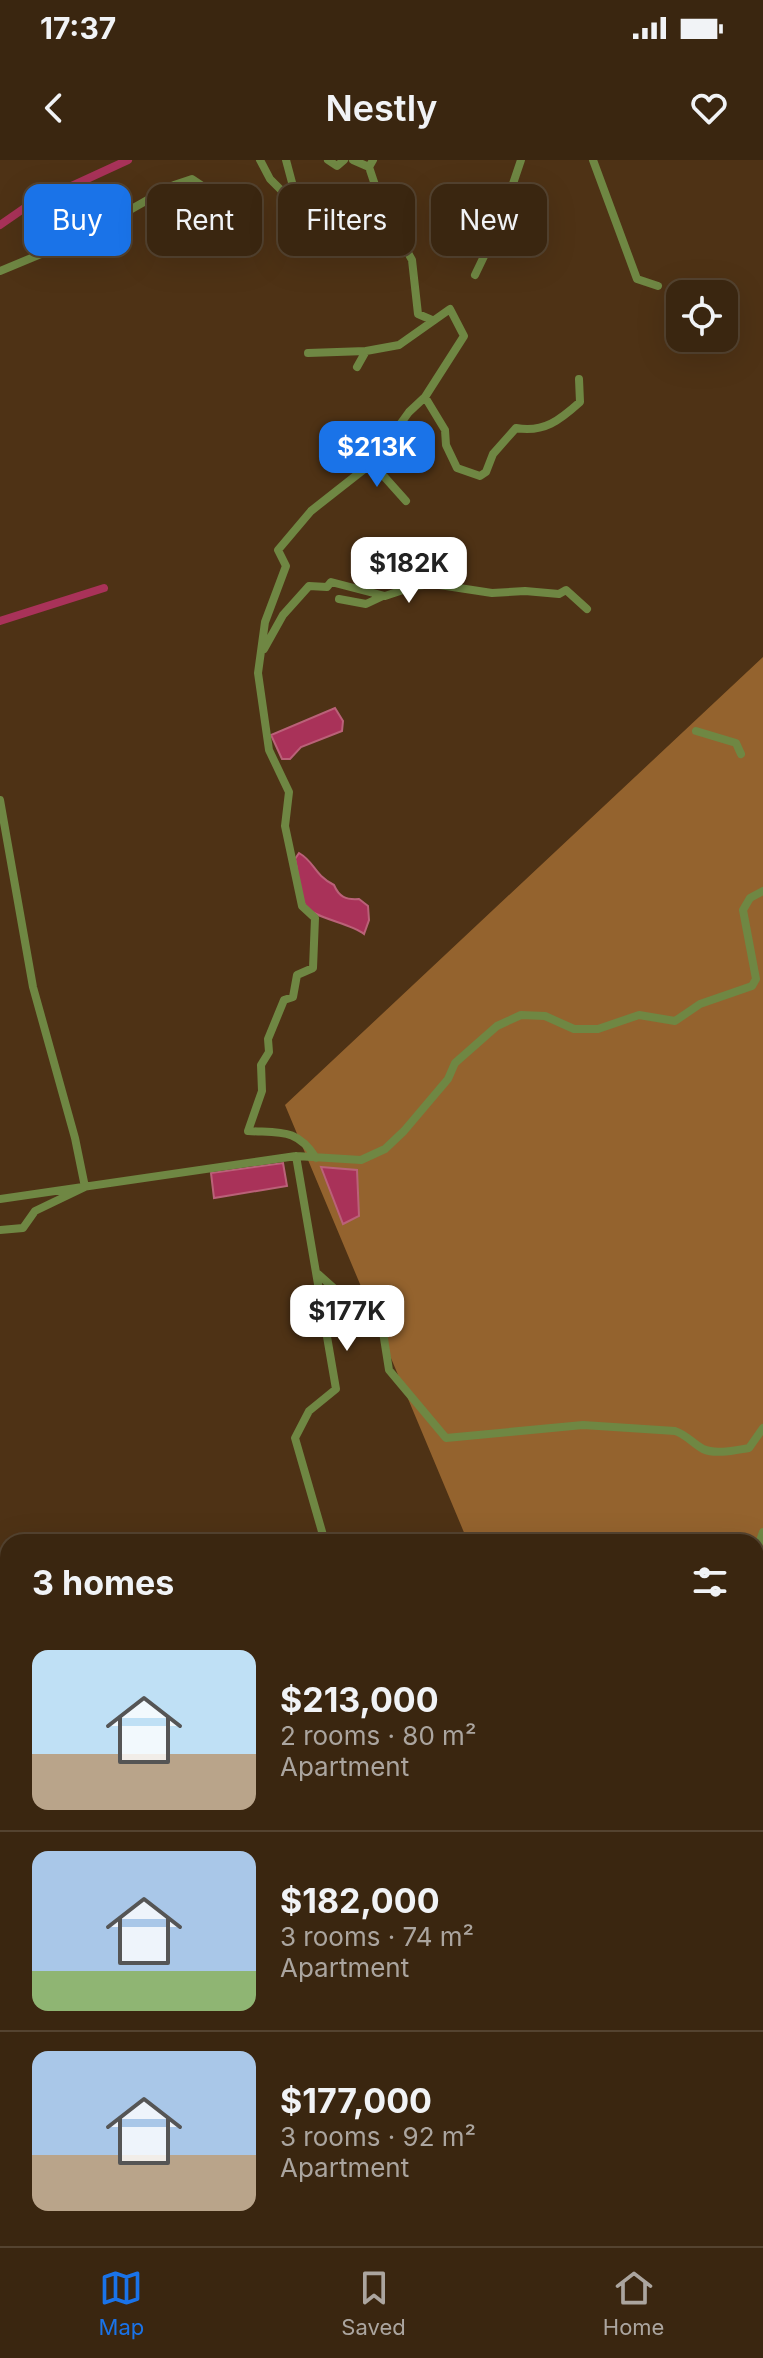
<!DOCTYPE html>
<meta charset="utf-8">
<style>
body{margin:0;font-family:Inter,sans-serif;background:#45321e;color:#f1f3f6;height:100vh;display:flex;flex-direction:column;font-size:30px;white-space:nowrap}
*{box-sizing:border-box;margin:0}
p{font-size:26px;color:#aba59f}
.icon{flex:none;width:44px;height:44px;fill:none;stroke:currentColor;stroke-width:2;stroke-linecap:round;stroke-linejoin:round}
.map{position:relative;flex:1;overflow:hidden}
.side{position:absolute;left:0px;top:1374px;width:764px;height:712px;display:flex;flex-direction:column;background:#3a2610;border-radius:24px 24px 0 0;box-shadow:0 8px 32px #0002,0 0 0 2px #544330}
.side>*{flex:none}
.hud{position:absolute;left:24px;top:24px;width:716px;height:72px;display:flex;gap:16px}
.buttons{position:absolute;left:666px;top:120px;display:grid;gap:16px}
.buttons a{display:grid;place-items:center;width:72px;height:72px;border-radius:16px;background:#3a2610;box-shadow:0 8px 32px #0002,0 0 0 2px #544330;font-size:40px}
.price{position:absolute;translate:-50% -68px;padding:0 18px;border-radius:16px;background:#fff;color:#222;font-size:26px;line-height:52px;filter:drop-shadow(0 2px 4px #0008)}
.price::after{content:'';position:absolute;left:50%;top:48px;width:24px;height:18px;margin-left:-12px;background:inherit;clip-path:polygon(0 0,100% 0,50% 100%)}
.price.active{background:#1a73e8;color:#fff}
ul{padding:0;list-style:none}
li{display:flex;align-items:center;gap:24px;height:200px;padding:0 32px}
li+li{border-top:2px solid #544330}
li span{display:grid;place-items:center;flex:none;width:224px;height:160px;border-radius:16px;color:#555}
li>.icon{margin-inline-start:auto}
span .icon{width:96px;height:96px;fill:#fffc;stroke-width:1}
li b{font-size:34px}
h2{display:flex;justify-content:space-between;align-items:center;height:96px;padding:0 32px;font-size:34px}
.pill{padding:0 28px;border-radius:16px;background:#3a2610;box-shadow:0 8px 32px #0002,0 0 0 2px #544330;font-size:28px;line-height:72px}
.pill.active{background:#1a73e8;color:#fff}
.status{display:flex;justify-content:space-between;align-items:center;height:56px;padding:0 40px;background:#3a2610;direction:ltr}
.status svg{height:22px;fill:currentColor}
header{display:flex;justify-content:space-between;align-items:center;height:104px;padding:0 32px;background:#3a2610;font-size:36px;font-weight:600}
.tab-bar{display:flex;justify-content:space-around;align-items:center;height:112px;border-top:2px solid #544330;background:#3a2610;font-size:22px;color:#aba59f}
.tab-bar a{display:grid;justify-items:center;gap:4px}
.tab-bar .active{color:#1a73e8}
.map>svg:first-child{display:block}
</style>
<div class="status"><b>17:37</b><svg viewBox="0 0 49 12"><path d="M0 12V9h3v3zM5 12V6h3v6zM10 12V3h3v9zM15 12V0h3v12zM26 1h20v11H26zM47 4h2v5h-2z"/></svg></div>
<header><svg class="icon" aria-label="back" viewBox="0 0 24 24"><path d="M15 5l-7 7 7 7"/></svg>Nestly<svg class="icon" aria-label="heart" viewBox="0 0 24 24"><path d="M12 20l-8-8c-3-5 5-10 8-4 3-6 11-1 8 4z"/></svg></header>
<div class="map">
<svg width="763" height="2086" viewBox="0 0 763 2086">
<rect width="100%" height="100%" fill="#4e3215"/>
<!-- forest -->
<path fill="#94632e" d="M763,497V2086L756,2071V1382H468L285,945Z"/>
<!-- water -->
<path fill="#a93259" stroke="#ba6178" stroke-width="2" d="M335,548L343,561L342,571L301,587L290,599H282L271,575Z
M299,693C315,702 313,714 334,725C339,737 346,740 359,739L368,746L369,760L364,774C349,762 309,758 304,743C299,729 298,713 295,699Z
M283,1003L287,1026L214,1038L211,1013Z
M321,1007L357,1010L359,1056L343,1064Z"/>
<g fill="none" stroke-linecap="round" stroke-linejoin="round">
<!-- stream -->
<path stroke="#ba6178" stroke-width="2" d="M763,2033L759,2044L763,2055
M337,2078L341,2086
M442,2078L450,2086
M159,2086L169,2078
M400,2086L404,2078
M634,2086L641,2083L652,2086
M754,2086L763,2071"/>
<!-- canal -->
<path stroke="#a93259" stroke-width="8" d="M0,65L26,47L128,0
M0,461L104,428"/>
<!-- minor -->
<path stroke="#6f8743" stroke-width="8" d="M260,0L270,19L284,33L294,30L286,0
M328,0L337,6L344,0
M353,0L369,7
M373,0L369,7L376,28L392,45L393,66L412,100L418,154L432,160
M593,0L637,119L658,126
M0,111L82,77L174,25L192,19L201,25L203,36L197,54L181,55L156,37
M475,115L499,65L521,0
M308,193L366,191
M425,237L445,270L446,285L457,308L480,316L486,312L493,294L516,268C544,273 560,260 580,242L579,219
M372,303L406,341
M339,439L366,444L383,436
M264,489L283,455L309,426L327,427L331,422L385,436L415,426L433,424L492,433L525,431L559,434L566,430L587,449
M696,571L736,583L741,594
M0,640L33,827L75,978L85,1027L35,1051L23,1068L0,1070
M296,996L336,1229L309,1251L295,1278L325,1382
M316,998C297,968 280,973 248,971L262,931L261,905L269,892L268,879L284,840L293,837L297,815L313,808L315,758L302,746L285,666L289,632L269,590L258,513L265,462L286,406L278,390L311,351L372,303L409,252L425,237L464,176L450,149L399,185L366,191L357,207
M0,1039L296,996L361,1000L385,989L404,971L448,919L455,903L497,866L521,855L545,856L574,869H598L639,855L675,861L700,844L752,826L756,819L743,750L750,738L763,731
M318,1114L383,1172L389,1210L446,1278L583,1265L675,1271C687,1275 692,1283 703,1289C716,1295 736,1290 749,1288L763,1268
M756,1392L763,1372
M0,1399L8,1398
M756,1446L763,1449
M756,1634L763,1630
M0,1644H8
M0,1814L8,1812
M0,1894L8,1891
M0,2002L8,2025
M22,2078L24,2086"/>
</g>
</svg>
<div class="buttons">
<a><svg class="icon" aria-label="locate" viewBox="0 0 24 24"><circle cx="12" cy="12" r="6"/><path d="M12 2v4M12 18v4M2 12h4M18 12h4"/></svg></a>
</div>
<b class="price active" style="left:377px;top:329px">$213K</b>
<b class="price" style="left:409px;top:445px">$182K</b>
<b class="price" style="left:347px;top:1193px">$177K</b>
<div class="hud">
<a class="pill active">Buy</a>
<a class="pill">Rent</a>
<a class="pill">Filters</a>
<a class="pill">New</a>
</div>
<section class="side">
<h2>3 homes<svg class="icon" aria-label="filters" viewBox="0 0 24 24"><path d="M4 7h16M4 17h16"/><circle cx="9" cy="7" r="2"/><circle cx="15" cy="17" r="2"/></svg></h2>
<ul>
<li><span style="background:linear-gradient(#bfe0f5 65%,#b9a48a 0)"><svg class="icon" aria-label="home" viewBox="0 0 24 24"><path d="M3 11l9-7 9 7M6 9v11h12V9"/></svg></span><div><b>$213,000</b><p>2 rooms · 80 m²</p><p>Apartment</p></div></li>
<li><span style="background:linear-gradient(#a9c7e8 75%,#8fb573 0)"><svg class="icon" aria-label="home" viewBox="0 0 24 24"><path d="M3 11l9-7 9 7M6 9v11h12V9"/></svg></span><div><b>$182,000</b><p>3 rooms · 74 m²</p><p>Apartment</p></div></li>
<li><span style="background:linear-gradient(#a9c7e8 65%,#b9a48a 0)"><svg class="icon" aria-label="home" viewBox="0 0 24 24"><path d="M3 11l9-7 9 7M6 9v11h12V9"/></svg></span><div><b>$177,000</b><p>3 rooms · 92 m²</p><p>Apartment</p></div></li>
</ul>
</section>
</div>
<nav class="tab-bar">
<a class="active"><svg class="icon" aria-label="map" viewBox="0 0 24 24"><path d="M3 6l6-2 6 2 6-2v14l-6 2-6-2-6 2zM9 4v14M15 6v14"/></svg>Map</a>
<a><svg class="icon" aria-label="saved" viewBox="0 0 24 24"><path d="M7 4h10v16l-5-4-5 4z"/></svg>Saved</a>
<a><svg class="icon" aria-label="home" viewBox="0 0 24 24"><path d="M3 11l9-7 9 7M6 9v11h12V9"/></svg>Home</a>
</nav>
